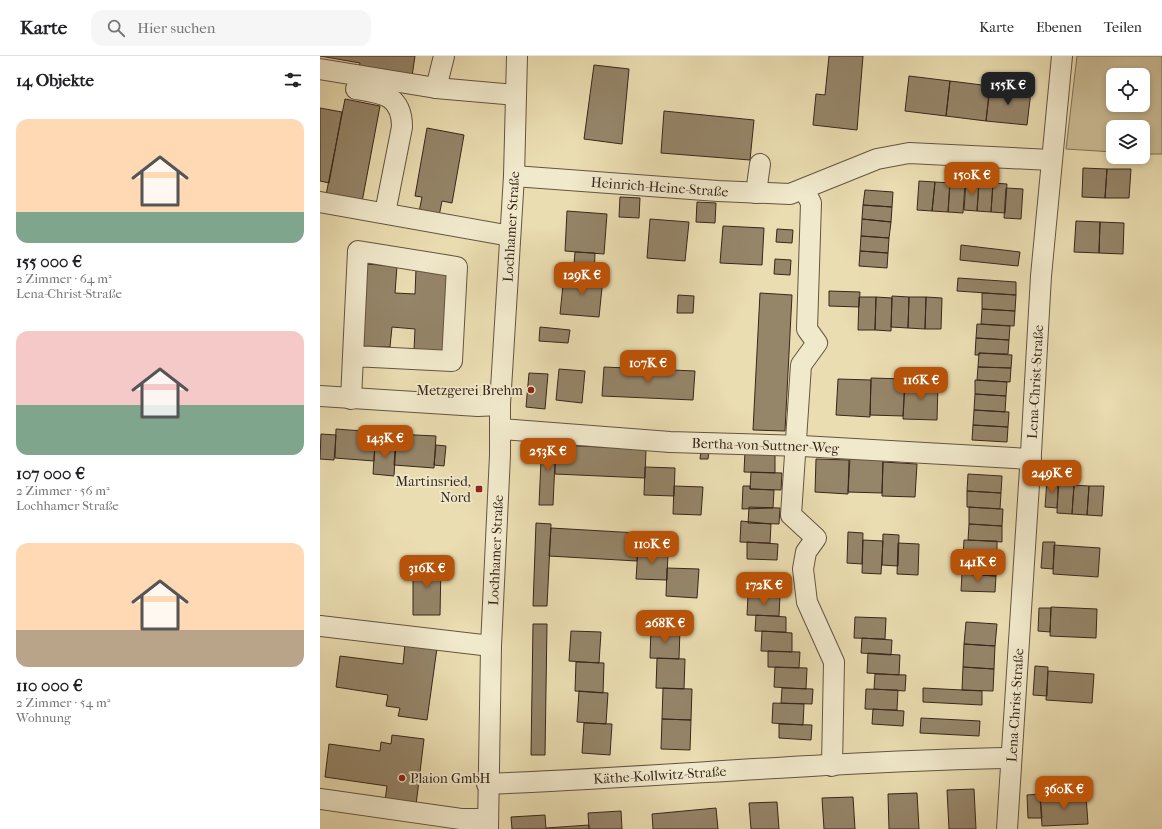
<!DOCTYPE html>
<html lang="de">
<meta charset="utf-8">
<style>
body{margin:0;font-family:"IM FELL French Canon",serif;background:#f6f6f6;color:#202124;height:100vh;display:flex;flex-direction:column;font-size:15px;white-space:nowrap}
*{box-sizing:border-box;margin:0}
p{font-size:13px;color:#757577}
.icon{flex:none;width:22px;height:22px;fill:none;stroke:currentColor;stroke-width:2;stroke-linecap:round;stroke-linejoin:round}
.map{position:relative;flex:1;overflow:hidden}
.drawer{display:flex;flex-direction:column;background:#fff;width:320px}
.drawer>*{flex:none}
.fabs{position:absolute;left:786px;top:12px;display:grid;gap:8px}
.fabs a{display:grid;place-items:center;width:44px;height:44px;border-radius:8px;background:#fff;box-shadow:0 2px 6px #0003;font-size:20px}
.price{position:absolute;translate:-50% -34px;padding:0 9px;border-radius:8px;background:#b45309;color:#fff;font-size:13px;line-height:26px;filter:drop-shadow(0 1px 2px #0008)}
.price::after{content:'';position:absolute;left:50%;top:24px;width:12px;height:9px;margin-left:-6px;background:inherit;clip-path:polygon(0 0,100% 0,50% 100%)}
.price.selected{background:#222;color:#fff}
ul{padding:0;list-style:none}
li{display:grid;align-content:center;gap:8px;height:212px;padding:0 16px}
li span{display:grid;place-items:center;height:124px;border-radius:12px;color:#555}
li>.icon{margin-inline-start:auto}
span .icon{width:72px;height:72px;fill:#fffc;stroke-width:1}
li b{font-size:17px}
h2{display:flex;justify-content:space-between;align-items:center;height:48px;padding:0 16px;font-size:17px}
header{display:flex;align-items:center;gap:24px;box-sizing:border-box;height:56px;padding:0 20px;background:#fff;border-bottom:1px solid #e0e0e0}
header strong{font-size:19px}
nav{display:flex;gap:22px;margin-inline-start:auto;font-size:14px}
.search{width:280px;height:36px;background:#f6f6f6;display:flex;align-items:center;gap:10px;box-sizing:border-box;padding:0 14px;border-radius:12px;color:#757577;font-size:15px}
main{display:flex;flex:1;min-height:0}
.map>svg:first-child{display:block}
</style>
<header>
<strong>Karte</strong>
<div class="search"><svg class="icon" aria-label="search" viewBox="0 0 24 24"><circle cx="10" cy="10" r="6"/><path d="M15 15l6 6"/></svg>Hier suchen</div>
<nav><a>Karte</a><a>Ebenen</a><a>Teilen</a></nav>
</header>
<main>
<section class="drawer">
<h2>14 Objekte<svg class="icon" aria-label="filters" viewBox="0 0 24 24"><path d="M4 7h16M4 17h16"/><circle cx="9" cy="7" r="2"/><circle cx="15" cy="17" r="2"/></svg></h2>
<ul>
<li><span style="background:linear-gradient(#ffd9b3 75%,#7fa58c 0)"><svg class="icon" aria-label="home" viewBox="0 0 24 24"><path d="M3 11l9-7 9 7M6 9v11h12V9"/></svg></span><div><b>155 000 €</b><p>2 Zimmer · 64 m²</p><p>Lena-Christ-Straße</p></div></li>
<li><span style="background:linear-gradient(#f6c9c9 60%,#7fa58c 0)"><svg class="icon" aria-label="home" viewBox="0 0 24 24"><path d="M3 11l9-7 9 7M6 9v11h12V9"/></svg></span><div><b>107 000 €</b><p>2 Zimmer · 56 m²</p><p>Lochhamer Straße</p></div></li>
<li><span style="background:linear-gradient(#ffd9b3 70%,#b9a48a 0)"><svg class="icon" aria-label="home" viewBox="0 0 24 24"><path d="M3 11l9-7 9 7M6 9v11h12V9"/></svg></span><div><b>110 000 €</b><p>2 Zimmer · 54 m²</p><p>Wohnung</p></div></li>
</ul>
</section>
<div class="map">
<svg width="842" height="773" viewBox="0 0 842 773">
<rect width="100%" height="100%" fill="#eaddb1"/>
<filter id="stains"><feTurbulence type="fractalNoise" baseFrequency=".005" numOctaves="4"/><feColorMatrix values="0 0 0 0 .2 0 0 0 0 .09 0 0 0 0 .02 0 0 0 .5 -.17"/></filter>
<radialGradient id="worn" r=".72"><stop offset=".6" stop-color="#630" stop-opacity="0"/><stop offset="1" stop-color="#630" stop-opacity=".3"/></radialGradient>
<!-- green -->
<path fill="#ccbe98" stroke="#82725a" fill-rule="evenodd" d="M757,0H842V98H823V71H793V96L746,93ZM793,19H823V49H793Z"/>
<!-- building -->
<path fill="#958569" stroke="#38261c" d="M0,0H95L92,20L39,11L40,7Z
M509,0H543L537,74L493,69L496,38L505,39Z
M274,9L309,13L302,88L264,83Z
M589,20L630,25L626,60L585,55Z
M630,25L670,30L666,65L626,60Z
M670,30L711,35L707,69L666,65Z
M25,43L60,50L42,146L6,139Z
M0,52L22,56L9,127L0,125Z
M344,55L434,64L430,104L341,97Z
M107,72L144,79L132,147L122,145L119,160L99,156L102,141L95,140Z
M763,112L787,113L785,142L762,141Z
M787,113H811L809,142H785Z
M599,125L615,126L612,155L597,154Z
M646,125L659,126L657,155L644,154Z
M615,126L630,127L628,156L612,155Z
M659,126L673,127L671,156L657,155Z
M630,127L645,128L643,157L628,156Z
M673,127L687,128L685,157L671,156Z
M686,132L703,133L701,163L684,162Z
M545,134L573,136L572,151L543,149Z
M300,141L320,142L319,162L299,161Z
M377,146L396,147L395,167L376,166Z
M543,149L572,151L571,166L542,163Z
M247,155L287,158L284,198L245,195Z
M330,163L369,166L365,205L327,202Z
M542,163L571,166L569,182L541,180Z
M756,165L780,166L779,197L754,196Z
M780,166L804,167L803,198L779,197Z
M403,170L444,172L442,209L400,207Z
M457,173L473,174L472,187L456,186Z
M541,180L569,182L568,197L540,195Z
M641,189L700,196L698,210L640,204Z
M540,195L568,197L567,212L539,210Z
M255,196L275,197L274,221L253,220Z
M455,203L471,204L470,219L454,218Z
M44,208L77,210L75,237L95,238L96,213L132,215L128,296L94,294L95,273L72,271L70,291L39,290Z
M244,219L283,222L279,261L240,258Z
M638,222L696,226V239L637,235Z
M509,235L540,236L539,251L509,250Z
M440,237L472,239L465,375L433,374Z
M662,237L696,239L695,255L662,253Z
M358,239L374,240L373,257H357Z
M572,240L589,241L588,272L571,271Z
M539,241H556L555,274H538Z
M556,241L572,242L571,275L555,274Z
M589,241H606L605,273L588,272Z
M606,241L622,242L621,273H605Z
M662,253L695,255L694,270L661,268Z
M657,268L690,270L689,284L656,282Z
M220,271L250,274L248,287L219,285Z
M656,282L689,284L688,298L659,297V299H655Z
M659,297L692,299L691,312L658,311Z
M284,311L375,315L373,344L282,340Z
M658,311L691,312L690,326L657,324Z
M239,313L265,315L262,347L236,344Z
M209,317L228,318L225,353L206,351Z
M551,322L585,323L583,360L550,359Z
M518,323L551,324L550,361L516,359Z
M655,324L687,326L686,340L655,338Z
M585,326L618,328L617,364L583,363Z
M655,338L686,340L685,356L654,354Z
M654,354L689,356L688,371L653,369Z
M653,369L688,371L687,386L652,384Z
M16,373L56,376L54,405L15,402Z
M1,378L16,379L14,404L0,403Z
M76,378L116,380L114,412L74,409Z
M222,383H236L233,449H219Z
M55,386L76,387L74,420L53,418Z
M116,389L126,390L124,410L114,409Z
M236,389L326,393L325,422L235,418Z
M381,395H389L388,403H380Z
M425,395L455,396V417L424,416Z
M530,402L563,403L562,437L528,436Z
M496,403L529,404L528,438L495,436Z
M563,406L597,408L595,441L562,440Z
M325,411L355,412L354,440L324,439Z
M431,416L462,417L461,434L430,433Z
M648,418L682,420L681,437L647,435Z
M727,424L739,425L737,452L725,451Z
M738,428L754,429L752,458L737,457Z
M754,429L769,430L767,459L752,458Z
M354,430L383,431L381,459L353,458Z
M423,430H430V433L454,434L453,452L422,453Z
M769,430H784L782,460L767,459Z
M647,435L681,437L680,453L647,451Z
M429,451L460,452L459,468L428,467Z
M649,451L683,453L682,470L649,468Z
M421,465L451,468L450,487L420,486Z
M216,467L231,468L227,550H213Z
M649,468L682,470V486L648,484Z
M231,472L318,477L317,505L229,500Z
M528,476L543,477L542,508L527,507Z
M563,478L579,479L578,510L562,509Z
M543,484L563,485L561,518L542,517Z
M644,484L677,485V503L643,501Z
M427,486L458,488L457,504L427,503Z
M723,486H735L733,513L721,512Z
M578,487L599,488L598,519L577,518Z
M734,489L780,492L778,521L733,518Z
M318,493L348,495L347,524L316,523Z
M643,501L677,503L676,520L642,518Z
M93,508H121L120,559H93Z
M347,512L379,513L377,542L346,540Z
M442,517L456,518L455,540L441,539Z
M642,518L676,520L675,536L641,535Z
M428,539L460,540L459,560L427,559Z
M731,551L777,553L776,582L730,580Z
M719,552H731L730,576L718,575Z
M436,559L466,561V576L435,575Z
M535,561L566,562L565,583L534,582Z
M646,566L677,568L675,590L644,588Z
M213,568H227L225,699H211Z
M331,572L360,573L359,603L330,602Z
M251,575L281,576L279,607L249,605Z
M442,575L472,577V596L441,595Z
M542,582L572,584L571,599L541,597Z
M85,588L117,592L107,664L78,660L80,652L66,650L68,639L16,631L20,600L83,608Z
M644,588L675,590L674,613L643,611Z
M448,595L480,596L479,612L448,611Z
M548,597L580,599L579,619L547,617Z
M337,602L365,603L364,633L336,632Z
M256,606L284,607L283,637L255,635Z
M715,610L728,611L727,640L713,639Z
M455,611L487,612L486,633L454,631Z
M643,611L674,613L673,635L642,634Z
M728,615L774,618L772,647L726,644Z
M555,618L586,619L585,635L554,633Z
M343,632L372,633L371,664L342,663Z
M462,632L493,633L492,648L461,647Z
M603,632L662,635V649L603,646Z
M546,633L578,634L577,654L545,653Z
M259,635L288,637L286,668L257,666Z
M453,647L484,648L483,669L452,667Z
M553,653L584,655L583,670L552,668Z
M601,662L660,665L659,680L600,677Z
M342,663L371,664L370,694L341,693Z
M264,667L292,668L290,699L262,697Z
M459,668L492,669L491,684L459,682Z
M72,679L104,683L96,749L65,745L67,730L5,721L9,688L60,695L61,686L71,688Z
M654,733L656,773H629L627,734Z
M597,737L599,773H569L568,738Z
M720,738L722,762H708L707,739Z
M766,739L768,768L722,770L720,741Z
M533,741L535,773H504L502,742Z
M457,746L459,773H431L429,747Z
M396,752L398,773H333L332,758Z
M301,755L302,773H269L268,757Z
M225,759L226,773H192L191,761Z
M269,769V773H226V772Z"/>
<g fill="none" stroke-linecap="round" stroke-linejoin="round">
<defs>
<g id="minor">
<path d="M0,13L116,32L195,39"/>
<path d="M116,32L124,0"/>
<path d="M36,33C62,37 82,39 82,71L65,157"/>
<path id="s1" d="M194,120L398,135L470,138L557,103L589,97L731,104"/>
<path d="M484,133L491,147L487,273L497,287L481,309L471,459L496,482L486,496L483,513L487,546L514,606L512,710"/>
<path d="M436,137L440,108"/>
<path d="M0,146L190,180"/>
<path d="M0,340L158,350L180,349"/>
<path d="M31,343L33,300L132,305L137,211L38,195L33,300"/>
<path id="s2" d="M181,373L350,386L482,390L711,403"/>
<path d="M0,570L171,590"/>
<path id="s3" d="M167,728C342,721 516,705 691,702"/>
<path d="M0,743L141,763H167"/>
<path id="s4" d="M168,773L171,590L180,399V349L194,120L197,0"/>
<path id="s5" d="M687,773L711,397L721,220L742,0"/>
</g>
</defs>
<!-- minor casing -->
<use href="#minor" stroke="#645441" stroke-width="22"/>
<!-- minor -->
<use href="#minor" stroke="#f1e9cc" stroke-width="20"/>
</g>
<!-- markers -->
<g fill="#8f2418" stroke="#f1e9cc" stroke-width="1.5">
<circle cx="211" cy="334" r="4"/>
<rect x="155" y="429" width="8" height="8" rx="2"/>
<circle cx="82" cy="722" r="4"/>
</g>
<g text-anchor="middle" dominant-baseline="central" stroke-width="3.5" stroke-linejoin="round" paint-order="stroke">
<!-- street labels -->
<g font-size="14" fill="#38261c" stroke="#f1e9cc">
<text stroke="none"><textPath href="#s1" startOffset="146">Heinrich-Heine-Straße</textPath></text>
<text stroke="none"><textPath href="#s4" startOffset="603">Lochhamer Straße</textPath></text>
<text stroke="none"><textPath href="#s5" startOffset="448">Lena-Christ-Straße</textPath></text>
<text stroke="none"><textPath href="#s2" startOffset="265">Bertha-von-Suttner-Weg</textPath></text>
<text stroke="none"><textPath href="#s4" startOffset="279">Lochhamer Straße</textPath></text>
<text stroke="none"><textPath href="#s5" startOffset="124">Lena-Christ-Straße</textPath></text>
<text stroke="none"><textPath href="#s3" startOffset="173">Käthe-Kollwitz-Straße</textPath></text>
</g>
<!-- poi labels -->
<g font-size="14" fill="#38261c" stroke="#f1e9cc" text-anchor="end">
<text x="203" y="334">Metzgerei Brehm</text>
<text x="151" y="425">Martinsried,<tspan x="151" dy="16">Nord</tspan></text>
<text x="90" y="722" text-anchor="start">Plaion GmbH</text>
</g>
</g>
<rect width="100%" height="100%" filter="url(#stains)"/>
<rect width="100%" height="100%" fill="url(#worn)"/>
</svg>
<div class="fabs">
<a><svg class="icon" aria-label="locate" viewBox="0 0 24 24"><circle cx="12" cy="12" r="6"/><path d="M12 2v4M12 18v4M2 12h4M18 12h4"/></svg></a>
<a><svg class="icon" aria-label="layers" viewBox="0 0 24 24"><path d="M12 4l9 5-9 5-9-5zM3 14l9 5 9-5"/></svg></a>
</div>
<b class="price selected" style="left:688px;top:50px">155K €</b>
<b class="price" style="left:652px;top:140px">150K €</b>
<b class="price" style="left:262px;top:240px">129K €</b>
<b class="price" style="left:328px;top:328px">107K €</b>
<b class="price" style="left:601px;top:345px">116K €</b>
<b class="price" style="left:65px;top:403px">143K €</b>
<b class="price" style="left:228px;top:416px">253K €</b>
<b class="price" style="left:732px;top:438px">249K €</b>
<b class="price" style="left:332px;top:509px">110K €</b>
<b class="price" style="left:658px;top:527px">141K €</b>
<b class="price" style="left:107px;top:533px">316K €</b>
<b class="price" style="left:444px;top:550px">172K €</b>
<b class="price" style="left:345px;top:588px">268K €</b>
<b class="price" style="left:744px;top:754px">360K €</b>
</div>
</main>
